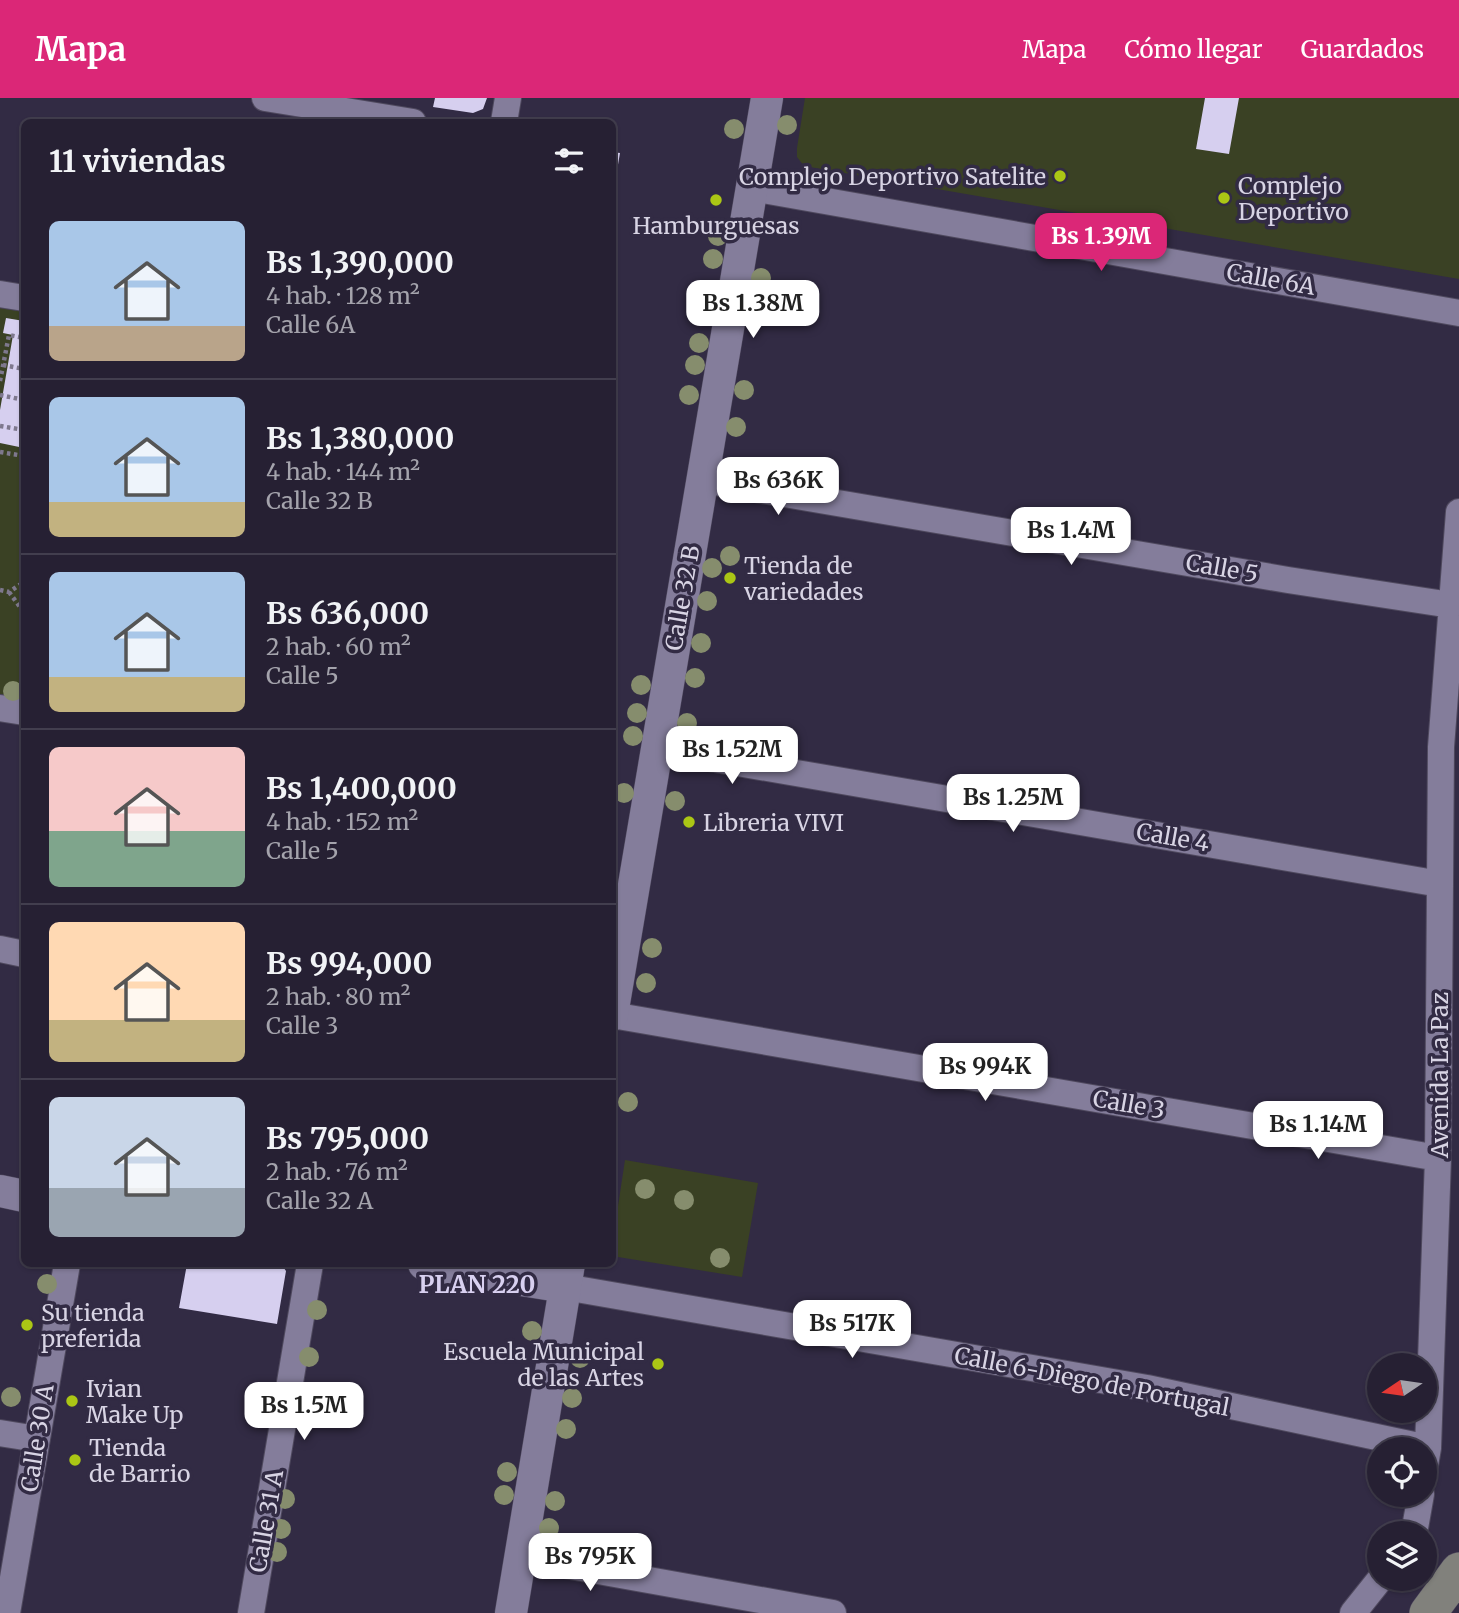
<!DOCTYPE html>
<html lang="es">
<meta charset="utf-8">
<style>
body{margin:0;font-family:Merriweather,serif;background:#2e283b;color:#f1f3f6;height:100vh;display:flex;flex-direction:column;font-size:26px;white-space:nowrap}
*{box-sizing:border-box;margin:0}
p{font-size:23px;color:#a4a3ac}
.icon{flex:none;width:38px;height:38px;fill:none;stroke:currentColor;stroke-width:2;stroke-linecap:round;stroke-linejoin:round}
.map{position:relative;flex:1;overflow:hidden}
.side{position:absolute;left:21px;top:21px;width:595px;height:1148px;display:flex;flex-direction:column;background:#262033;border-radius:10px;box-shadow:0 2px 5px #0004,0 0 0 2px #423e4e}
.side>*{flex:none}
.needle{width:46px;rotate:257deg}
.buttons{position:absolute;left:1367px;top:1255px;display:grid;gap:14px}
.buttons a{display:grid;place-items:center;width:70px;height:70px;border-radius:50%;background:#262033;box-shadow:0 2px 5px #0004,0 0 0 2px #423e4e;font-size:35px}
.price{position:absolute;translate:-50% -60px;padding:0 16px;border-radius:14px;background:#fff;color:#222;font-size:23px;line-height:46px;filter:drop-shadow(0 2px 4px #0008)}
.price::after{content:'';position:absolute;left:50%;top:42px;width:21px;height:16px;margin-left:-10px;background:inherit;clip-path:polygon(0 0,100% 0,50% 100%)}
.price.active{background:#db2777;color:#fff}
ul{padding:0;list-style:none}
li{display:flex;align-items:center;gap:21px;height:175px;padding:0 28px}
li+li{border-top:2px solid #423e4e}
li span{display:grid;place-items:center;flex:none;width:196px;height:140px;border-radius:10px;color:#555}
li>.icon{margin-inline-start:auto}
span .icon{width:84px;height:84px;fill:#fffc;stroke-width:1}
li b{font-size:30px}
h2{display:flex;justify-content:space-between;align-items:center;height:84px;padding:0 28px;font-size:30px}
header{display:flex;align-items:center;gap:42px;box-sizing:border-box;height:98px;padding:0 35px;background:#db2777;color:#fff}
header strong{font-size:33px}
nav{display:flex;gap:38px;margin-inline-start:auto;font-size:24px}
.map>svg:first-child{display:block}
</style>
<header>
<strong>Mapa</strong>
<nav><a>Mapa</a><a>Cómo llegar</a><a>Guardados</a></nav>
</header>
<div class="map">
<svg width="1459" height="1515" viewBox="0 0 1459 1515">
<rect width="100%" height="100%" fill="#322b44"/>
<!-- green -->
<path fill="#3a4124" d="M805,0H1459V181L804,68L797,59V50Z
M0,210L24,214V600L0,596Z
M625,1062L758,1085L742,1179L618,1159L613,1150V1141Z"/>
<!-- building -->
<path fill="#d6cfef" d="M435,0H487L483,11L473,15L433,9Z
M1205,0H1239L1229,56L1196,51Z
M612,54L620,55L614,90H612Z
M6,220L24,223V350L0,345V312L13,237L3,235Z
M187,1166H281L286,1173L277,1226L179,1210Z"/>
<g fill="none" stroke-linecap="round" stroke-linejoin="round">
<defs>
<path id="minor" d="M265,0L413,24
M504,24L508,0
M752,90L1459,215
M0,196L24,200
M703,382L1288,482L1451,507
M0,610L24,614
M657,651L1440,786
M0,851L24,856
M612,917L1438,1060
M565,1189L1147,1290L1428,1350
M0,1335L37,1341
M1424,1373L1428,1350L1438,1060L1441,649L1459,414
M1412,1435L1415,1430L1421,1396
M520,1459L833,1515
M7,1515L67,1166
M251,1515L310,1166
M1353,1515L1381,1480"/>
<path id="tertiary" d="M612,917L767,0
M0,1093L24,1098
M424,1166L565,1189
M511,1515L569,1166"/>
<path id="secondary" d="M1428,1515L1459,1473"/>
</defs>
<!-- minor casing -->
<use href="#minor" stroke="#4f495e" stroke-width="28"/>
<!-- tertiary casing -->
<use href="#tertiary" stroke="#4f495e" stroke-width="33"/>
<!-- secondary casing -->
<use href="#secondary" stroke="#4f495e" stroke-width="38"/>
<!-- path -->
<path stroke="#7e788d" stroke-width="4.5" stroke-dasharray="3.5 3.5" stroke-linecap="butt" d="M3,267L24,271
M0,283L9,237L24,240
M0,297L24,302
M0,328L24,332
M0,354L24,358
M0,492L9,494L24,484
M9,494L20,509H24"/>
<!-- minor -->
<use href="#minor" stroke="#847d9b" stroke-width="26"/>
<!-- tertiary -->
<use href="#tertiary" stroke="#847d9b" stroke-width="32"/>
<!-- secondary -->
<use href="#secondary" stroke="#81817c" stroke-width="37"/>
</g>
<!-- trees -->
<g fill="#868d6d">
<circle cx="787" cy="27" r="10"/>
<circle cx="734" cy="31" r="10"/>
<circle cx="718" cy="138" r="10"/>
<circle cx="713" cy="161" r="10"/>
<circle cx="761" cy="180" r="10"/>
<circle cx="759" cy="202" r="10"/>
<circle cx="699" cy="245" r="10"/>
<circle cx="695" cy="267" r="10"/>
<circle cx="744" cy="292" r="10"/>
<circle cx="689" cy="297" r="10"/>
<circle cx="736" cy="329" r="10"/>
<circle cx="731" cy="369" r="10"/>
<circle cx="730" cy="458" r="10"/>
<circle cx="712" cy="470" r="10"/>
<circle cx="707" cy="503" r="10"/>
<circle cx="701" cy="545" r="10"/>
<circle cx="695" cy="580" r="10"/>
<circle cx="641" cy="587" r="10"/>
<circle cx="13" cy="593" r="10"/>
<circle cx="637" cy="615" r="10"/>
<circle cx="687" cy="625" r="10"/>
<circle cx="633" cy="638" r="10"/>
<circle cx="624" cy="695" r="10"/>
<circle cx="675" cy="703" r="10"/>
<circle cx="652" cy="850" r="10"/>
<circle cx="646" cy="885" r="10"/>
<circle cx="628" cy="1004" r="10"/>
<circle cx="645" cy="1091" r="10"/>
<circle cx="684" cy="1102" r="10"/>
<circle cx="720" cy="1160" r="10"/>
<circle cx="47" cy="1186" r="10"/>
<circle cx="317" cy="1212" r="10"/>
<circle cx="532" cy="1233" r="10"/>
<circle cx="309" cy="1259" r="10"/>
<circle cx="580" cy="1260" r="10"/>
<circle cx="11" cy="1299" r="10"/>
<circle cx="572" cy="1300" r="10"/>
<circle cx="301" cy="1311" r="10"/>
<circle cx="566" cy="1331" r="10"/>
<circle cx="507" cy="1374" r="10"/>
<circle cx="504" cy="1397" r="10"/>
<circle cx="285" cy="1401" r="10"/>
<circle cx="555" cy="1403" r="10"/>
<circle cx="549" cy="1430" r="10"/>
<circle cx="281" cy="1431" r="10"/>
<circle cx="277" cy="1454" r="10"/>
</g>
<!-- markers -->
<g fill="#abc615" stroke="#322b44" stroke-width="2.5">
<circle cx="1060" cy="78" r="7"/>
<circle cx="1224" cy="100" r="7"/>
<circle cx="716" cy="102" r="7"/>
<circle cx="730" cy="480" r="7"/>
<circle cx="689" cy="724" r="7"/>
<circle cx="27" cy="1227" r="7"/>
<circle cx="658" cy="1266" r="7"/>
<circle cx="72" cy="1303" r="7"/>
<circle cx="75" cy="1362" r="7"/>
</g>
<g text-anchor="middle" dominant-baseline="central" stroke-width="7" stroke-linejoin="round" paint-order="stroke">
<!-- poi labels -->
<g font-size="23" fill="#d8d4e4" stroke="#322b44" text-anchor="start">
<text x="1046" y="78" text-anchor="end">Complejo Deportivo Satelite</text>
<text x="1238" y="87">Complejo<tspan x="1238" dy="26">Deportivo</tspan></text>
<text x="716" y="127" text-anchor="middle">Hamburguesas</text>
<text x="744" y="467">Tienda de<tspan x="744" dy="26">variedades</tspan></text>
<text x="703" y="724">Libreria VIVI</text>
<text x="41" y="1214">Su tienda<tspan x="41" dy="26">preferida</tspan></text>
<text x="644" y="1253" text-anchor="end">Escuela Municipal<tspan x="644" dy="26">de las Artes</tspan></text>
<text x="86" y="1290">Ivian<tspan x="86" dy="26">Make Up</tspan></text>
<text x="89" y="1349">Tienda<tspan x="89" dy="26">de Barrio</tspan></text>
</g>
<!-- street labels -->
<g font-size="23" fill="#d8d4e4" stroke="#322b44">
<text transform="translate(1271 181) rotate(10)">Calle 6A</text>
<text transform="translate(1222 470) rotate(10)">Calle 5</text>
<text transform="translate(682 500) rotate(-80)">Calle 32 B</text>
<text transform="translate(1173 739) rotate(10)">Calle 4</text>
<text transform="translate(1439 977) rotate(-90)">Avenida La Paz</text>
<text transform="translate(1129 1006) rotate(10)">Calle 3</text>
<text transform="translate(1092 1283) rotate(11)">Calle 6-Diego de Portugal</text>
<text transform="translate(37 1340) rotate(-81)">Calle 30 A</text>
<text transform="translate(266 1423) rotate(-80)">Calle 31 A</text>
</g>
<!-- neighbourhood labels -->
<g font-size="24" font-weight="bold" fill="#d8d0f0" stroke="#322b44">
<text x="477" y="1186">PLAN 220</text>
</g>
</g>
</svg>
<div class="buttons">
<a><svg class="needle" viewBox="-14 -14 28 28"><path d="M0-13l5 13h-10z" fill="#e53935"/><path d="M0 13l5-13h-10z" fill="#a4a3ac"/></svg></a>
<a><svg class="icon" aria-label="locate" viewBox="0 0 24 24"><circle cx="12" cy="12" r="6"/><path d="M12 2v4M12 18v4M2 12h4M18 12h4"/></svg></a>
<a><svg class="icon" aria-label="layers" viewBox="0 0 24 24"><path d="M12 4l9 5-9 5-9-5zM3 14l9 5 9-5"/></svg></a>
</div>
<b class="price active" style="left:1101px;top:175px">Bs 1.39M</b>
<b class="price" style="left:753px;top:242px">Bs 1.38M</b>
<b class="price" style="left:778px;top:419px">Bs 636K</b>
<b class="price" style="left:1071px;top:469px">Bs 1.4M</b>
<b class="price" style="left:732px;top:688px">Bs 1.52M</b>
<b class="price" style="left:1013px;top:736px">Bs 1.25M</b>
<b class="price" style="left:985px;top:1005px">Bs 994K</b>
<b class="price" style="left:1318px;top:1063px">Bs 1.14M</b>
<b class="price" style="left:852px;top:1262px">Bs 517K</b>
<b class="price" style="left:304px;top:1344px">Bs 1.5M</b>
<b class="price" style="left:590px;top:1495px">Bs 795K</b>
<section class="side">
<h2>11 viviendas<svg class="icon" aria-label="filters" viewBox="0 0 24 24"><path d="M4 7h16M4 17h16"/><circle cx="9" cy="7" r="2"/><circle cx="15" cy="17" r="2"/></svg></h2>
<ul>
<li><span style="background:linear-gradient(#a9c7e8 75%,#b9a48a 0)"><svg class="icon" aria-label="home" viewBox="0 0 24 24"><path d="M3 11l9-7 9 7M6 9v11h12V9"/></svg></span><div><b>Bs 1,390,000</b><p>4 hab. · 128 m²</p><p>Calle 6A</p></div></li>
<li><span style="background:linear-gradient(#a9c7e8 75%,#c2b280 0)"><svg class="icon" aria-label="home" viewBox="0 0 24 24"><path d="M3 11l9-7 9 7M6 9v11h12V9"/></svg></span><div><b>Bs 1,380,000</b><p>4 hab. · 144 m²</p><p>Calle 32 B</p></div></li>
<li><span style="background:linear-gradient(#a9c7e8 75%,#c2b280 0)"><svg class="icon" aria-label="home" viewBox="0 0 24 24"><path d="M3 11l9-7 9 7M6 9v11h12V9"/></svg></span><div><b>Bs 636,000</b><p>2 hab. · 60 m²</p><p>Calle 5</p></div></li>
<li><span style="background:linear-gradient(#f6c9c9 60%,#7fa58c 0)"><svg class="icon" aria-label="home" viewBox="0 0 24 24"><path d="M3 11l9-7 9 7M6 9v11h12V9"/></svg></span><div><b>Bs 1,400,000</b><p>4 hab. · 152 m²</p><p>Calle 5</p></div></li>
<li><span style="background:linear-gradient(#ffd9b3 70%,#c2b280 0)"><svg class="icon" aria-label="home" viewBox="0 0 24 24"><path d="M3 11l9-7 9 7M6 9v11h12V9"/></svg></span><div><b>Bs 994,000</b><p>2 hab. · 80 m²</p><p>Calle 3</p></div></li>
<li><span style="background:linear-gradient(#c9d6e8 65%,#9aa5b1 0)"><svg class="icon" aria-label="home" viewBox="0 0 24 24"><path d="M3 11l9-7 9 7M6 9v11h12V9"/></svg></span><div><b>Bs 795,000</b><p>2 hab. · 76 m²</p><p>Calle 32 A</p></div></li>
</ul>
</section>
</div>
